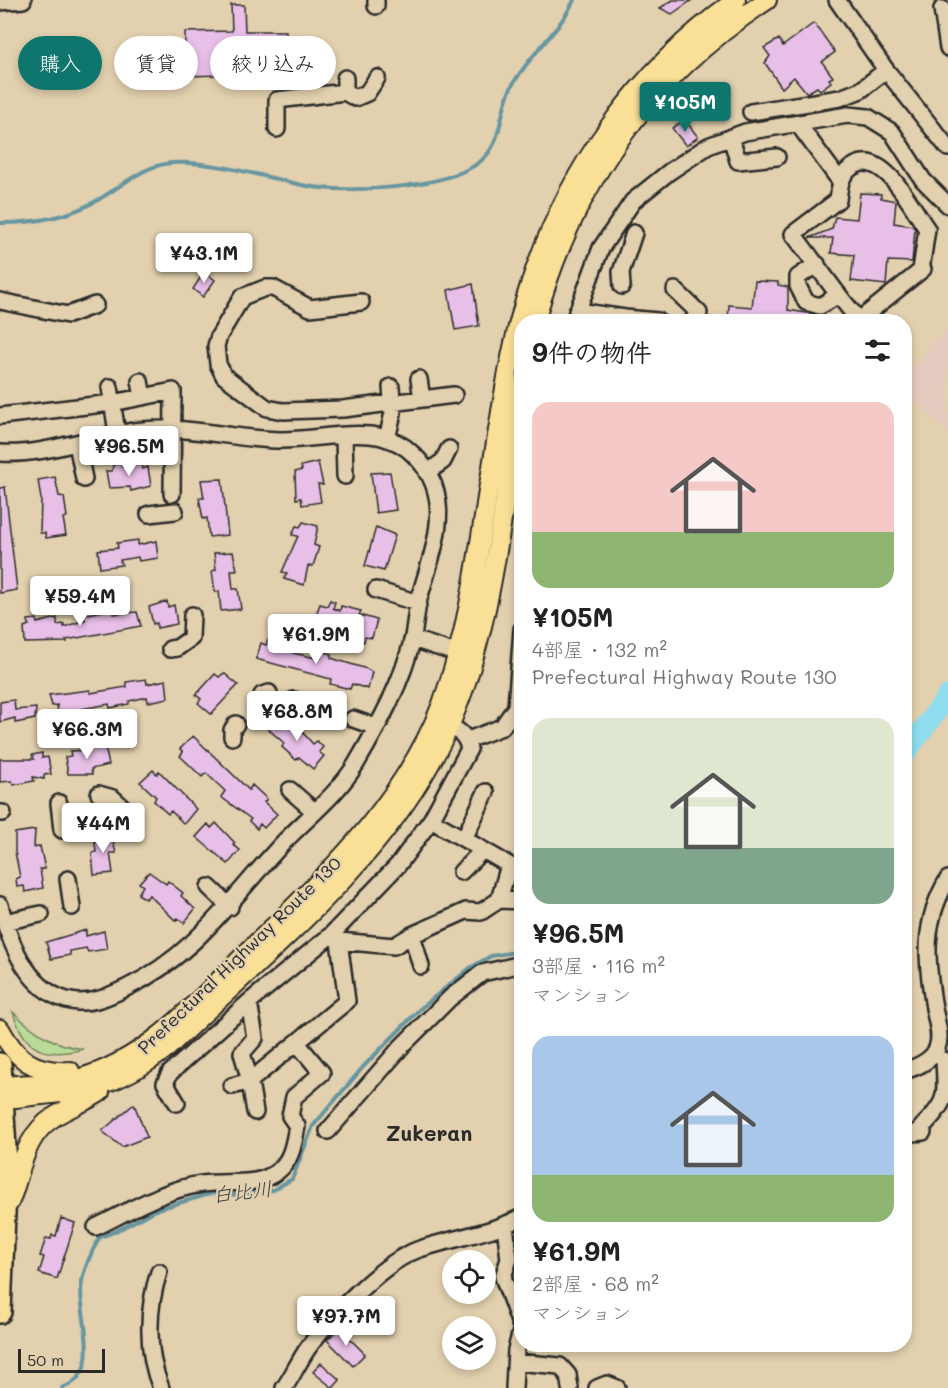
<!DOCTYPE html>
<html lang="ja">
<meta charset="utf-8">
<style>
body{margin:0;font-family:Mali,"Klee One",sans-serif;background:#f6f6f6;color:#222;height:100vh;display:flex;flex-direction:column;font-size:22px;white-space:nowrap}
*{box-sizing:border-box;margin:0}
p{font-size:20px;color:#767676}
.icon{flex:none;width:33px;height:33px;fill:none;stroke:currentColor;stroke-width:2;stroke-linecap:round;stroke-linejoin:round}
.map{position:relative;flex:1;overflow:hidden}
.panel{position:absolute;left:514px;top:314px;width:398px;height:1038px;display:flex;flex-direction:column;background:#fff;border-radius:24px;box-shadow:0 3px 9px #0003}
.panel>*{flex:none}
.hud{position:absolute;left:18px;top:36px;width:406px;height:54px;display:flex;gap:12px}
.tools{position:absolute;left:442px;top:1250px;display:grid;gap:12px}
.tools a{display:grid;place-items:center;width:54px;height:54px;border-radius:50%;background:#fff;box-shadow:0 3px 9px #0003;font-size:30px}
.scale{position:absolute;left:18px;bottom:15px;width:87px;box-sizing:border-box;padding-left:6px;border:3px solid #2b2b2b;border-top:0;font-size:16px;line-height:21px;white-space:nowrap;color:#2b2b2b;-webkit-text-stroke:4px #e2d0ae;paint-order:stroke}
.price{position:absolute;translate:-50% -51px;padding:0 14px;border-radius:6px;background:#fff;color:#222;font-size:20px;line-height:39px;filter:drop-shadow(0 2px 3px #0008)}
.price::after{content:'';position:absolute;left:50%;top:36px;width:18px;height:14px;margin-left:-9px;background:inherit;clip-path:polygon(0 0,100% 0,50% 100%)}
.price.current{background:#0f766e;color:#fff}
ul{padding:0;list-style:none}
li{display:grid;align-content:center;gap:12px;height:318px;padding:0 18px}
li span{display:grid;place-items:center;height:186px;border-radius:18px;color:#555}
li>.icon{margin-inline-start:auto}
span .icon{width:108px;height:108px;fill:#fffc;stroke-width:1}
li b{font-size:26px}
h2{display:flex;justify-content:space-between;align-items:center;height:72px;padding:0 18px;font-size:26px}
.chip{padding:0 21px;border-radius:27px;background:#fff;box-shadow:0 3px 9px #0003;font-size:21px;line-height:54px}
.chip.current{background:#0f766e;color:#fff}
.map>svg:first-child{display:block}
</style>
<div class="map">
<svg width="948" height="1388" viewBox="0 0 948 1388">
<rect width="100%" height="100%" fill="#e2d0ae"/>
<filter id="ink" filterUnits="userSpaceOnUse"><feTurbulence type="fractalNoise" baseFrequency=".0167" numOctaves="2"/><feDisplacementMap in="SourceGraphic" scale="12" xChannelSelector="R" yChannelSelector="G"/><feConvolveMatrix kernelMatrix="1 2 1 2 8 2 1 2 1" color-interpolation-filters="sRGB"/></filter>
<g filter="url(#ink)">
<!-- built -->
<path fill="#e4cbbf" d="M948,329V433L904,388L905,374Z"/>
<!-- green -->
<path fill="#b8dc97" stroke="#728461" stroke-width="1.5" d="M13,1012C34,1032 53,1045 83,1049C44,1059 25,1051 13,1012Z"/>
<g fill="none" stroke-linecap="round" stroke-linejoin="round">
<!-- stream -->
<path stroke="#6796a0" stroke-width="4" d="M0,223C33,223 67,218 96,201C121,187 143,165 172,163C212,160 267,178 307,186C348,194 457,189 486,156C503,137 500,105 513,84C531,53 559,32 574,0
M62,1388C103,1374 81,1322 81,1291C81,1273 91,1254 99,1238L116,1231L158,1209L213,1193L237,1195L273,1190L292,1179L313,1126L364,1066L421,1008L470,968L491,956L522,951"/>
<!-- river -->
<path stroke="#8fddee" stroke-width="21" d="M904,755L948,696"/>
</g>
<!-- building -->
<path fill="#e8bfe7" stroke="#2b2b2b" stroke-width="1.5" d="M673,0H692L672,14L660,8Z
M231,5H244L245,31H286L287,83H258L259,74L185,76V32L232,31Z
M814,23L835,52L822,62L833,77L829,79L831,82L820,90L817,87L807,93L794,77L782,88L765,63L770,56L764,48L779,39L783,46Z
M685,120L698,137L686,146L672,128Z
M860,193L881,194V198L896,201L894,223L913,226L915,229L912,262L888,261L886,285L851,281L854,255L831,253L833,238H809L832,229L835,217L857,219Z
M204,272L215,280L203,297L193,289Z
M755,281L778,282V285L788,287V310L825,316L824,321H728L729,305L752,307Z
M473,284L479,326L455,330L448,290Z
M318,462L323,485L318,484L321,502L302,505L301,498L296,499L295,472L302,470L301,466Z
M122,463V467L141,464L142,469L148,467L151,486L131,491L130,487L109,488L106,471H112L113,465Z
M390,472L396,510L376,513L371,473Z
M55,477L59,496L64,497L67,517L63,518L66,535L46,538L45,533H40L41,499L38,480Z
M222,479L228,535L209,537L207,518L203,519L199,498H204L201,480Z
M5,487L17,590L0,593V488Z
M303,522L318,526L314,545L319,547L313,566H308L304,585L284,579L287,573L282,572L298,536L292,535L296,526L300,527Z
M376,527L395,535L384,571L365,566Z
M138,540V545L156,541L158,558L139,561L138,557L120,560L122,565L100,568L98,550L118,548L117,543Z
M233,552L237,570H231L233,589H238L241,609L221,611L219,591L215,592L212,571L216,570L214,553Z
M330,600L335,602L333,608L340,611L341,606L361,611L359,615L377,620L372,638L365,637L364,642L328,627L326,631L317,628L319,624L313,623L320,604L327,606Z
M167,601L168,607L174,605L177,624L157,628V623L153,624L149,607Z
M112,609L113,614L137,612L141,626L66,640L67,642L25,643L24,627L29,625L28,620L37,619V623L57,618V625L64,624V627L85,620L84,615Z
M268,640L295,648L293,653L316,658V656L321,657L322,651L332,654L331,658L367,669L372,672L368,689L352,684L350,689L330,684L331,679L256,659L261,643L266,645Z
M224,673L238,685L211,714L198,703L201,699L196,695L215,674L219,677Z
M146,679L147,684L166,680L168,698L148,702L147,697L129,701V704L110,708L109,704L58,713L57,705L52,706L49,695L90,690V693L127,687L126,682Z
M14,700L15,710L36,708L35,719L15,723V718L0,722V702Z
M280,716L283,720L288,716L313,744L317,741L323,747L319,752L324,756L313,769L299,757L296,760L282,747L284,743L268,729Z
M193,736L249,790L252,785L267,799L264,802L277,814L264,828L260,824L257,829L249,821L251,819L221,797L225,791L206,773L202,777L180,756L183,752L180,749Z
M98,744L100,748L105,747L109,765L91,769L92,774H68L65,757L71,756L70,751L90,750L89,745Z
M42,753V758L48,757L51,774L44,775V779L33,777L34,781L14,785L12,781L0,782V759H34L32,755Z
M153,770L157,774L159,771L196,809L184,824L171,811L168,814L154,801L156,797L140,782Z
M216,823L235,843L233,845L240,850L228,864L196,837L208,824L211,828Z
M35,830L34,848L40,846L45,869H40L43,888L25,892L24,886L17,887L16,879L20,877L15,852V833Z
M110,831L116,853H110L113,873L94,875L92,853L96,852L94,834Z
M149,872L166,884L168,881L183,893L181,896L195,909L184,923L178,918L176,921L149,895L146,899L138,894L143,886L139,883Z
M86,930V936L104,931L107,949L88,952L86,948L70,951V955L51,959L46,942Z
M134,1104L147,1137L122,1147L102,1131Z
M61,1218L75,1223L57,1279L39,1273L44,1257L40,1256L46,1238L51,1239L52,1235L56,1236Z
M339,1328L365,1354L353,1366L327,1340Z
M321,1363L340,1380L333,1388L313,1372Z"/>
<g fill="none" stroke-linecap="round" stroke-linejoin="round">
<defs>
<path id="minor" d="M376,0V6
M837,0L886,70L948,148
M0,2L23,0
M942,9L948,48
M345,78V92L355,98L367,93L377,78
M751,112L840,98L861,90L886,70
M798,124L840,181
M277,129V100L345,92
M731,137L738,161L777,157
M817,264L798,277V286L806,302L820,306L837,296
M622,286L621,272L634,233
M675,290L699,313L692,321
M0,301L68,315L95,305
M361,302L310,308L273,288H265L242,297L219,336L216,346L218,364L224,376L267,408L283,411L343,409L454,395
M577,311L625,318L628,321
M625,318L658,321
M859,320C835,293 816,263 793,234L838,200C840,184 840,173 856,165C885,151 913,210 927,229L921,270
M574,321L601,248L633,201L669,172L708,146L745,132L848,115L868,117L892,132L923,180L948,205
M858,321L923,269
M419,379L422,399
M140,381L143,397
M110,387L117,433
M0,416L112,403L173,391L172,494
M344,436L345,476
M387,439L393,413L391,387
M77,443L84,479
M0,453C49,456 95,434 143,430C190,425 235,440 282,440C311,440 341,432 370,435C382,436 396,441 406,448C460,491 434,546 419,599C416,612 415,625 413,637C403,681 379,725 356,764C337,795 308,817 283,843C232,897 196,955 126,988C111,995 96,1003 78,1002C30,998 10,945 0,905
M427,473L443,461L449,449
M149,514L175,511
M376,590L418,603
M413,639L468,657
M170,649L177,648L191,638L192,615
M262,695L269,693
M294,700L309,705
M353,719L376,727
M232,737V730L236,724
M468,740L502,727L516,707L522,629
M290,790L315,812
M99,794L113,798L127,811
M59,803L62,830
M0,813H3
M464,839L486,792
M461,872L483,850
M68,879L72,907
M209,887L230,907
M499,900L522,901
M4,922L41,914
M412,935L421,966
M339,941L394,946L412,935L466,911L481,912L499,900L509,865L431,820
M249,1002L255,1038L242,1053L250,1081L347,1001L339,941L331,935
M904,1071C917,1067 932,1061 937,1048C942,1036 936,1020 934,1008C926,960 922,922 948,879
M232,1086L250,1081L255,1112
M177,1103L165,1083L170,1073L249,1002L331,935L398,865L431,820L469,749C466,731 452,727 437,721
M328,1131L402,1046L450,998L482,973L522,964
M913,1133L923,1132L922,1127C948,1101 946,1096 944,1060
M505,1225L509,1259L503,1277L521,1327
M96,1227C129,1211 165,1189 202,1184C226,1180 257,1188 278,1171C292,1160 294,1142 297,1126L290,1116L294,1097L322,1073L297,1043
M159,1272C147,1309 146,1352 161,1388
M516,1362L560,1366L568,1375L570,1388
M284,1388C293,1375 299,1361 308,1348C329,1318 382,1263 417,1250C451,1238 489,1234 522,1217
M514,1388L516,1350L522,1327
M597,1388L607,1384L617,1388"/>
<path id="major" d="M535,321C574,182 646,80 767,0
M0,1029C17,1060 34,1073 70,1071
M0,1087C25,1082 52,1086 77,1079C154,1059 208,989 264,936C334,869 407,796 442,704C467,635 477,563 488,491C500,422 508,351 530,285C567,170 638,70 736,0
M0,1098C13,1100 28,1096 42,1095C95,1090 124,1081 167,1048C274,944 405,847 459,702C497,601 504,491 522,386
M9,1203C22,1173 22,1137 54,1117C69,1107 86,1102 100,1092"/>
<path id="highway" d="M0,1064L6,1165L0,1312"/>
</defs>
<!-- minor casing -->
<use href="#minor" stroke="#2b2b2b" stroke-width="20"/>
<!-- major casing -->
<use href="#major" stroke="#2b2b2b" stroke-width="22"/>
<!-- highway casing -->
<use href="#highway" stroke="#2b2b2b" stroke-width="26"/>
<!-- minor -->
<use href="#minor" stroke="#e2d0ae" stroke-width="15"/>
<!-- major -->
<use href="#major" stroke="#fadf96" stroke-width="18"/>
<!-- highway -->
<use href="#highway" stroke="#fadf96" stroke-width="21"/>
</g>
</g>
<g text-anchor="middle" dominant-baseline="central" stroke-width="4.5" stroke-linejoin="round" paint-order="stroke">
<!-- street labels -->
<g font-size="18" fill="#2b2b2b" stroke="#e2d0ae">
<text transform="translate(239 955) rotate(-44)">Prefectural Highway Route 130</text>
</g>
<!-- water labels -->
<g font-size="20" font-style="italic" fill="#353d3e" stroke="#e2d0ae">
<text transform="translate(242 1191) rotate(-7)">白比川</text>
</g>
<!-- quarter labels -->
<g font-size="21" font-weight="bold" fill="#2b2b2b" stroke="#e2d0ae">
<text x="429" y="1132">Zukeran</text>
</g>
</g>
</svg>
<div class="tools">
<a><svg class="icon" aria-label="locate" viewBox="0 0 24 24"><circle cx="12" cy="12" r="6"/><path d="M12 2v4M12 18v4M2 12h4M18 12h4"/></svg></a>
<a><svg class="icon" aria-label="layers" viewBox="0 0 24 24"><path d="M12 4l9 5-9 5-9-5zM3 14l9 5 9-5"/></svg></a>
</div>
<div class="scale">50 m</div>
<b class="price current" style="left:685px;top:133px">¥105M</b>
<b class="price" style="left:204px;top:284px">¥43.1M</b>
<b class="price" style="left:129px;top:477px">¥96.5M</b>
<b class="price" style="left:80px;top:627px">¥59.4M</b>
<b class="price" style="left:316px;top:665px">¥61.9M</b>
<b class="price" style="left:297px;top:742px">¥68.8M</b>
<b class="price" style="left:87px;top:760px">¥66.3M</b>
<b class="price" style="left:103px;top:854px">¥44M</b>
<b class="price" style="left:346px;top:1347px">¥97.7M</b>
<div class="hud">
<a class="chip current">購入</a>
<a class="chip">賃貸</a>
<a class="chip">絞り込み</a>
</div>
<section class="panel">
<h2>9件の物件<svg class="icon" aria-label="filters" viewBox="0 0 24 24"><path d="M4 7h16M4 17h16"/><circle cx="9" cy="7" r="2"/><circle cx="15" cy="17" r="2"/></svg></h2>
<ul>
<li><span style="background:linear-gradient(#f6c9c9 70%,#8fb573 0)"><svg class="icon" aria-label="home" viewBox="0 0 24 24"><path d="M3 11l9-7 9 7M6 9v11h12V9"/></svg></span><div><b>¥105M</b><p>4部屋 · 132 m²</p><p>Prefectural Highway Route 130</p></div></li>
<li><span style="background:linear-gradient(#dfe7d0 70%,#7fa58c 0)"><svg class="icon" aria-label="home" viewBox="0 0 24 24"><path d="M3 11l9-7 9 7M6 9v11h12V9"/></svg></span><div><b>¥96.5M</b><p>3部屋 · 116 m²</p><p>マンション</p></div></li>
<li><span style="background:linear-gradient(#a9c7e8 75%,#8fb573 0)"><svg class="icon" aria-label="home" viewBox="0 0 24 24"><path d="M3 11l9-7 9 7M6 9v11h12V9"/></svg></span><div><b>¥61.9M</b><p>2部屋 · 68 m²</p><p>マンション</p></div></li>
</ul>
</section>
</div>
